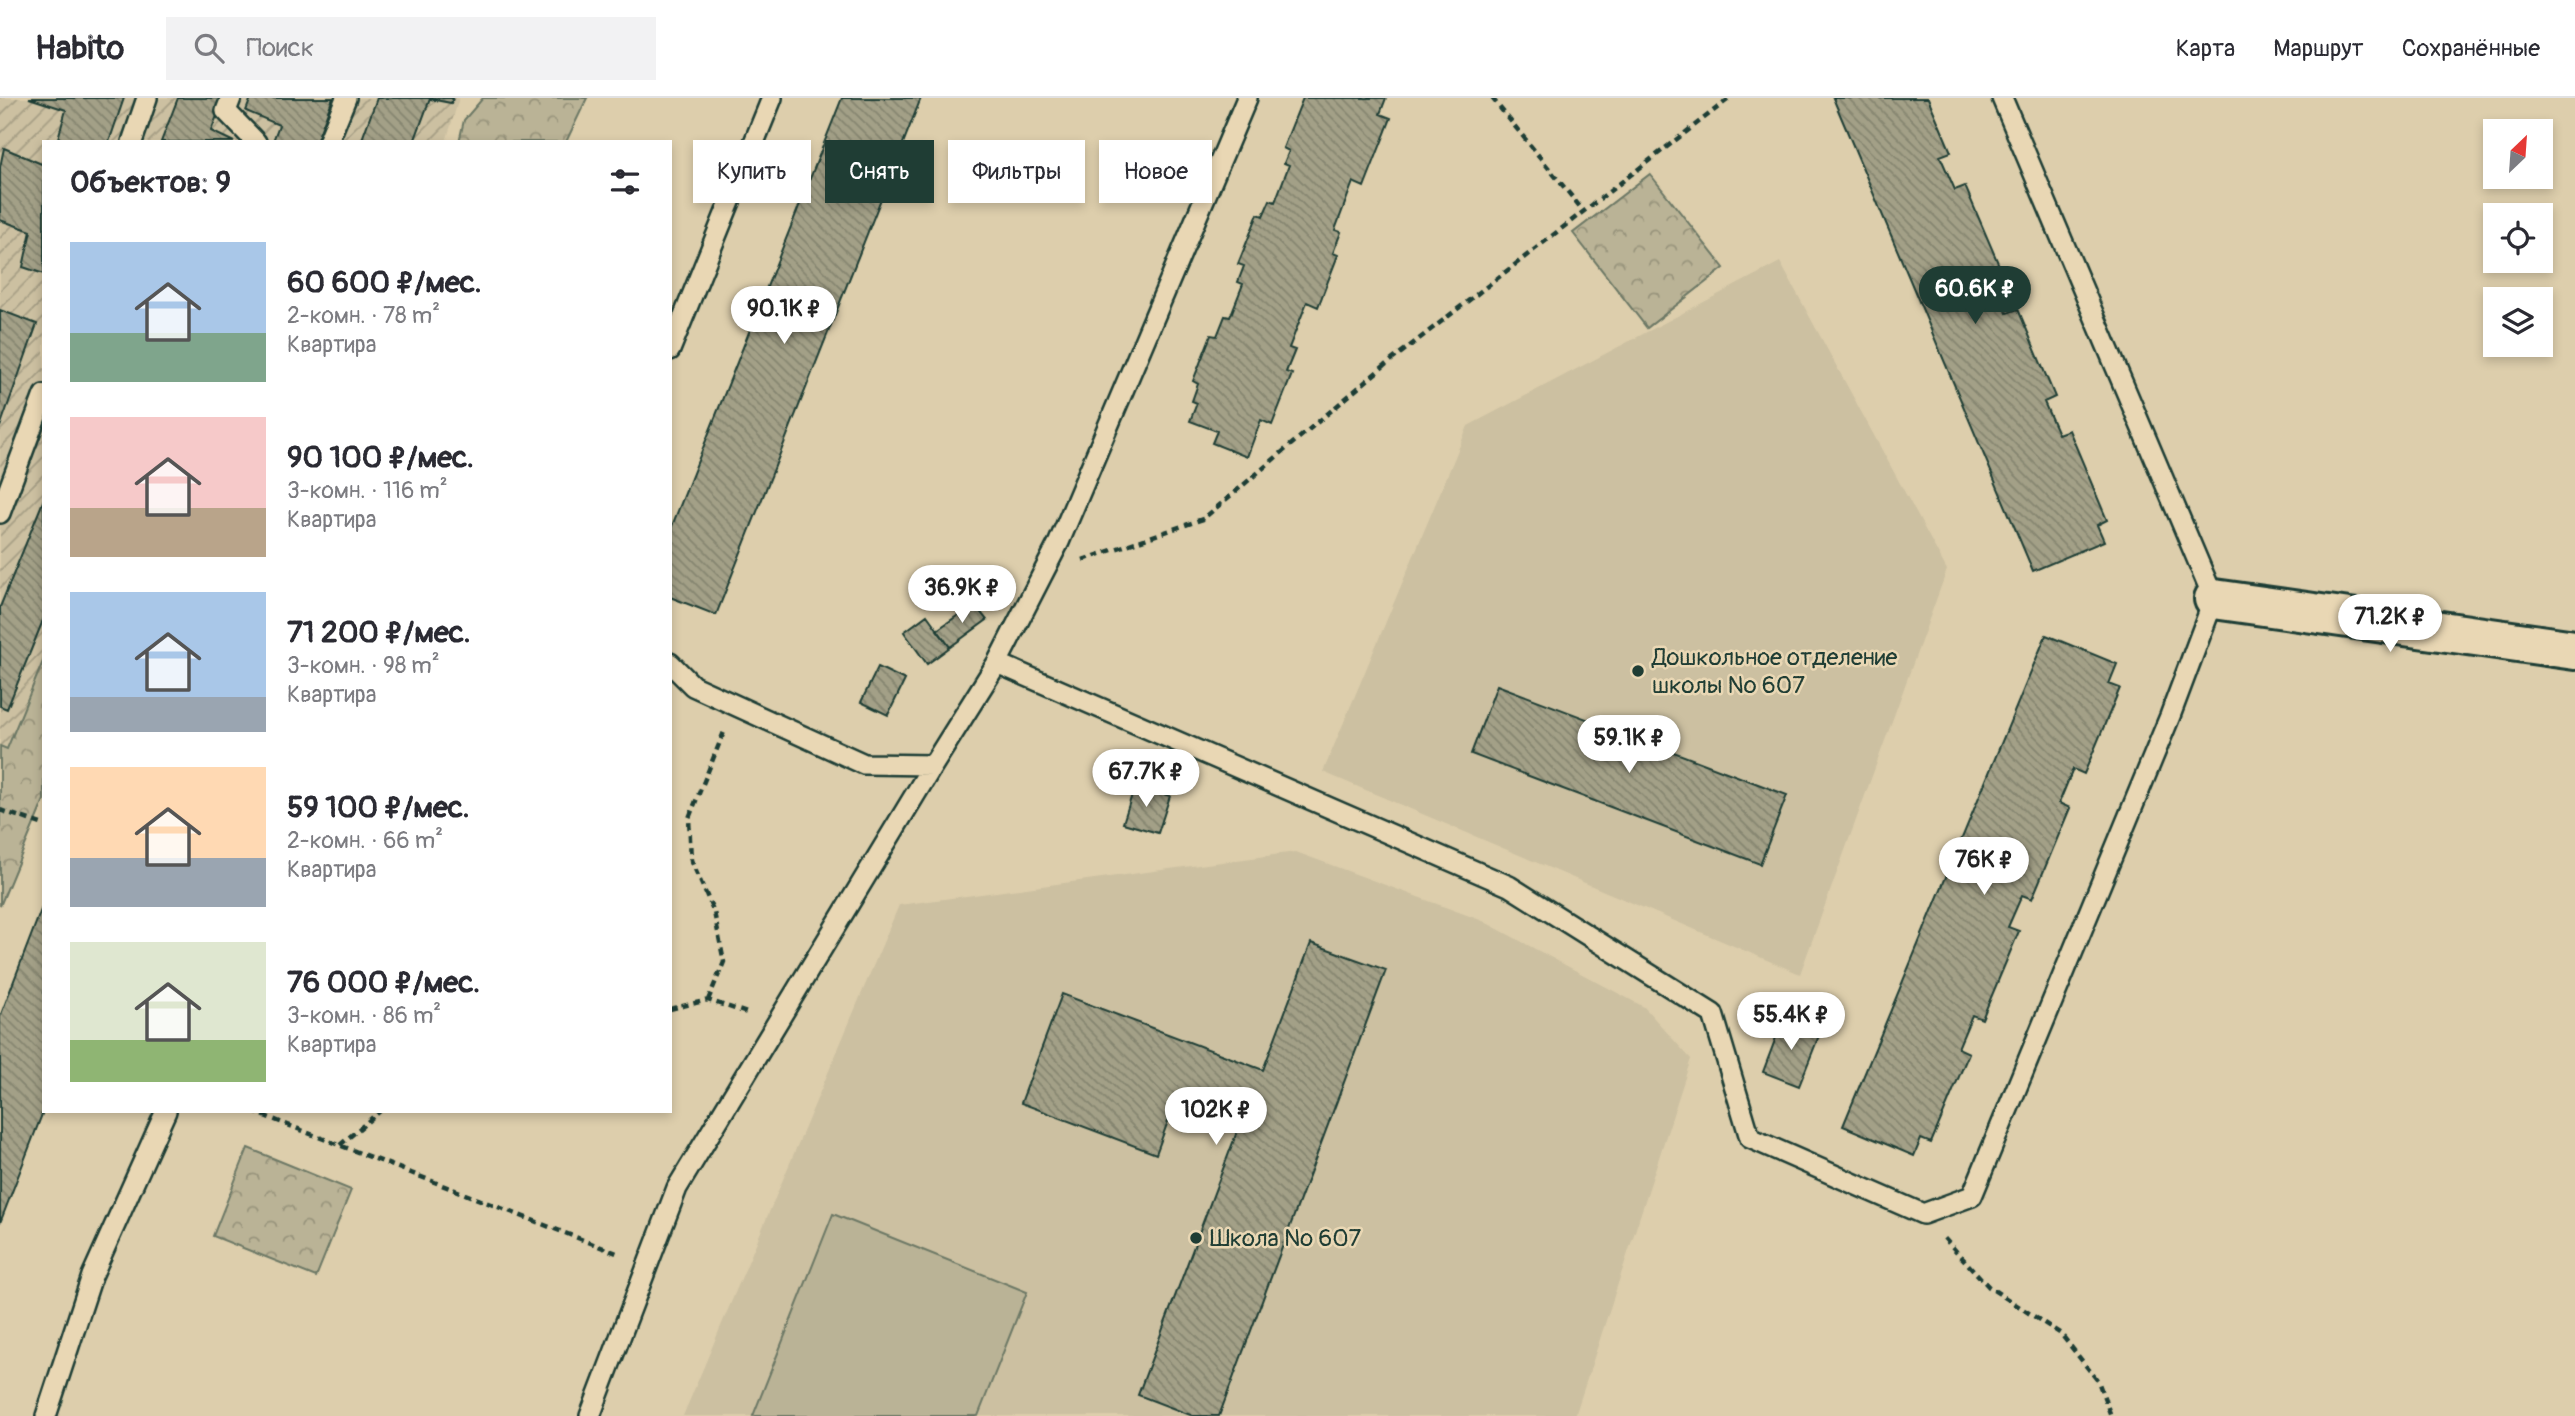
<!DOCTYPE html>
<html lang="ru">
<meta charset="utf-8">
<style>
body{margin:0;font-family:Pangolin,sans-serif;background:#f2f2f3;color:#2b2b33;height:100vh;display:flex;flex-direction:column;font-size:26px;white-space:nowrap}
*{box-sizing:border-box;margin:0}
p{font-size:23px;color:#7c7c81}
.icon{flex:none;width:38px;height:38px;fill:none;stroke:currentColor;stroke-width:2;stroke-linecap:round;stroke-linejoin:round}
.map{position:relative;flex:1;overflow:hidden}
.side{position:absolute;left:42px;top:42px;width:630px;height:973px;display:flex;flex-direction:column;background:#fff;border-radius:0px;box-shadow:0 4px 10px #0003}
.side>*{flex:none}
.banner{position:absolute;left:693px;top:42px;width:665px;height:63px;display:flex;gap:14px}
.needle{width:46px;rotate:25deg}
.buttons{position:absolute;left:2483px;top:21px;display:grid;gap:14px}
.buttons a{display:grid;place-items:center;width:70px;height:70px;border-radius:0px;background:#fff;box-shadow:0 4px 10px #0003;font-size:35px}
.price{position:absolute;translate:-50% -60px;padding:0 16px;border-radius:24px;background:#fff;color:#222;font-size:23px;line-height:46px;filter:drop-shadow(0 2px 4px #0008)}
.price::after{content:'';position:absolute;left:50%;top:42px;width:21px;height:16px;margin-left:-10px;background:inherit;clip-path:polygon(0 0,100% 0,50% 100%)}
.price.on{background:#1f3d34;color:#fff}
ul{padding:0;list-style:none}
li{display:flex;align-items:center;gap:21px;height:175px;padding:0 28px}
li span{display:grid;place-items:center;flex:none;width:196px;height:140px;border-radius:0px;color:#555}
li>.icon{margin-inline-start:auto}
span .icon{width:84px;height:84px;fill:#fffc;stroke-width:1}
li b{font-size:30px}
h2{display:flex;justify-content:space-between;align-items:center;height:84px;padding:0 28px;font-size:30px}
.chip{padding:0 24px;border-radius:0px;background:#fff;box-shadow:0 4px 10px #0003;font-size:24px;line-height:63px}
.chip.on{background:#1f3d34;color:#fff}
header{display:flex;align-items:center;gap:42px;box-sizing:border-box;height:98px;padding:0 35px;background:#fff;border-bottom:2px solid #e1e1e2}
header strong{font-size:33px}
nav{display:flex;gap:38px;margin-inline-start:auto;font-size:24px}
.search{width:490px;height:63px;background:#f2f2f3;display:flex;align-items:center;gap:18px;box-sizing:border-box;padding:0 24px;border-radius:0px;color:#7c7c81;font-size:26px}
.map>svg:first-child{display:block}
</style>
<header>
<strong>Habito</strong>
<div class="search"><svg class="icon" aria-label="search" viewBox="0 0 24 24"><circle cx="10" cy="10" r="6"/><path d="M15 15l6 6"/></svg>Поиск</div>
<nav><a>Карта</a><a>Маршрут</a><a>Сохранённые</a></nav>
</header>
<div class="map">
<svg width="2575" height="1318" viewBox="0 0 2575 1318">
<defs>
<pattern id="industrial-furrows" width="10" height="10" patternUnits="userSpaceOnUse" patternTransform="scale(1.75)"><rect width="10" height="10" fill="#ccc0a1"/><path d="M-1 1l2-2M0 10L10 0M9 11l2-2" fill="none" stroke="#a59d84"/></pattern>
<pattern id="forest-crowns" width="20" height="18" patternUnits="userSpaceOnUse" patternTransform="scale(1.75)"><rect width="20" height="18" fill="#bab396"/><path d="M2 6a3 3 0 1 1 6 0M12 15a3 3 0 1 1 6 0" fill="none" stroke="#97937b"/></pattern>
<pattern id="building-back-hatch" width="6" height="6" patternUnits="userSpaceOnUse" patternTransform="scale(1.75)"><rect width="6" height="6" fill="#a3a087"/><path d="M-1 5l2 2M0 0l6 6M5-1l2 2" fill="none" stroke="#84846f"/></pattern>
</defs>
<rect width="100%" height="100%" fill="#ddceac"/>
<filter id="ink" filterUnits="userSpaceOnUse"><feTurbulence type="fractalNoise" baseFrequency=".0143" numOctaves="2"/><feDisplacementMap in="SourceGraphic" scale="14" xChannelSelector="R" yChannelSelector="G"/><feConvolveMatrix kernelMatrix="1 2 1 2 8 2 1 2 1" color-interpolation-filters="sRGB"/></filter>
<g filter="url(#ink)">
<!-- built -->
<path fill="#ccc0a1" d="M1780,164L1947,472L1800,876L1323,674L1468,328Z
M1296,754L1483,823L1644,909L1691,961L1575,1318H683L899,807Z"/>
<!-- industrial -->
<path fill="url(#industrial-furrows)" d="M0,0H459L446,44H44V561L7,651L0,648Z"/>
<!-- forest -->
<path fill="url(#forest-crowns)" stroke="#6c7865" stroke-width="2" d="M483,0H587L566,44H459L464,22Z
M1650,76L1724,170L1647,230L1573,135Z
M44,561V702L0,808V648L7,651Z
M248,1050L351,1092L316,1179L213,1138Z"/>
<!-- pitch -->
<path fill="#bab396" stroke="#6c7865" stroke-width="2" d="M833,1116L1027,1194L978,1318H753Z"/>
<!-- building -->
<path fill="url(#building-back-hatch)" stroke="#1f3d34" stroke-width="2" d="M29,0H124L109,44H57L66,12Z
M178,0H224L211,33L234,44H161Z
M251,0H333L316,44L273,43L279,27L246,13Z
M377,0H453L451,5L430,1L414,44H361Z
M842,0H921L716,517L670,499V433Z
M1303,0H1386L1380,16L1391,20L1364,89L1353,84L1335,132L1341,134L1333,155L1338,157L1318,209L1307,204L1289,250L1295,252L1286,274L1292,276L1272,327L1261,322L1247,359L1212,345L1217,333L1190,323L1197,305L1192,303L1198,286L1193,283L1211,237L1217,238L1225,218L1230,219L1243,186L1238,184L1244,168L1238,166L1258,116L1263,118L1270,102L1275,104L1289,67L1284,65L1289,53L1283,50Z
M1833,0H1928L1951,54L1940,58L1955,92L1965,88L2004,179L1993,183L2007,215L2018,211L2055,299L2044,304L2058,336L2069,332L2107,422L2097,427L2104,443L2033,473Z
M4,50L44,67V176L23,169L31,133L0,122V69Z
M0,212L37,226L0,329Z
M44,401V520L7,611L0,608V509Z
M974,506L987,522L950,549L937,532Z
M927,517L950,549L927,566L904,534Z
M2046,537L2117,566L2109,586L2120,590L2084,676L2073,671L2059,705L2070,710L2032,801L2022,797L2008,829L2019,833L1982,921L1972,917L1958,950L1969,955L1931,1045L1921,1041L1914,1058L1843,1028Z
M878,569L905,582L888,617L861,604Z
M1497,587L1787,697L1760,766L1471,656Z
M1135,687L1170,698L1158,735L1123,725Z
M44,804V1011L0,1125V919Z
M1311,845L1386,872L1219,1318H1193L1138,1297L1238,1031L1174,1007L1156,1056L1021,1005L1062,896L1263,972Z
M1783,921L1820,935L1799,988L1763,974Z"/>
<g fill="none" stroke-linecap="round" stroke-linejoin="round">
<defs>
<path id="lane" d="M231,0L226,13L256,44
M132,44L147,0
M328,44L346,0
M670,252L772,0
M0,415L44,297
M670,565L693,588L864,666L933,667
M997,565L1509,788L1713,916L1750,1040L1923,1116L1972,1098L2170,618L2214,501L2002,0
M46,1318L92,1178L166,1013
M590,1318L677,1090L933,667L997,565L1059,444L1247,0"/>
<path id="street" d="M2214,501L2575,552"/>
</defs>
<!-- lane casing -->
<use href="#lane" stroke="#1f3d34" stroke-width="24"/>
<!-- street casing -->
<use href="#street" stroke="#1f3d34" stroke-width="44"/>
<!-- path -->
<path stroke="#1f3d34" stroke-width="4.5" stroke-dasharray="7 5" stroke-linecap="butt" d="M1492,0L1585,115
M1083,462L1203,421L1384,268L1730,0
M0,712L44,727
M708,902L724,864L714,814L691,762L689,720L724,634
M670,911L708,902L750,916
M252,1013L619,1156
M340,1047L380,1013
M1944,1140L1989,1189L2061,1236L2098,1283L2111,1318"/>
<!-- lane -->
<use href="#lane" stroke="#e9d7b4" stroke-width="19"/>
<!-- street -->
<use href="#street" stroke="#e9d7b4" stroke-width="38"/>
</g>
</g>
<!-- markers -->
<g fill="#1f3d34" stroke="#e9d7b4" stroke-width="2.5">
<circle cx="1638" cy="573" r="7"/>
<circle cx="1196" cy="1140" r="7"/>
</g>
<g text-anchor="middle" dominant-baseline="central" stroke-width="5" stroke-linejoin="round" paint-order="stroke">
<!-- poi labels -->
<g font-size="24" fill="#1f3d34" stroke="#e9d7b4" text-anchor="start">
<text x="1652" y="559">Дошкольное отделение<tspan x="1652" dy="28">школы № 607</tspan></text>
<text x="1210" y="1140">Школа № 607</text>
</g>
</g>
</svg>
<div class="buttons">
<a><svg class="needle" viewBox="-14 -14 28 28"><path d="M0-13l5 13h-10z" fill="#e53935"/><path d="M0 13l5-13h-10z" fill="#7c7c81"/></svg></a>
<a><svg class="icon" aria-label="locate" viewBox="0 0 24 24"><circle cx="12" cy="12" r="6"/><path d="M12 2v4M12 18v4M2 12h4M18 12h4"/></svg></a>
<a><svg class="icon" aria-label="layers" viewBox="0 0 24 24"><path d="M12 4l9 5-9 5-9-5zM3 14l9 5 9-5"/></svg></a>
</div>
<b class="price on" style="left:1975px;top:228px">60.6K ₽</b>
<b class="price" style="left:784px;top:248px">90.1K ₽</b>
<b class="price" style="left:962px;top:527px">36.9K ₽</b>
<b class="price" style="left:2390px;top:556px">71.2K ₽</b>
<b class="price" style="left:1629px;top:677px">59.1K ₽</b>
<b class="price" style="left:1146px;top:711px">67.7K ₽</b>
<b class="price" style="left:1984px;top:799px">76K ₽</b>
<b class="price" style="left:1791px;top:954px">55.4K ₽</b>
<b class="price" style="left:1216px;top:1049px">102K ₽</b>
<div class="banner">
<a class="chip">Купить</a>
<a class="chip on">Снять</a>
<a class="chip">Фильтры</a>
<a class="chip">Новое</a>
</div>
<section class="side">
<h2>Объектов: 9<svg class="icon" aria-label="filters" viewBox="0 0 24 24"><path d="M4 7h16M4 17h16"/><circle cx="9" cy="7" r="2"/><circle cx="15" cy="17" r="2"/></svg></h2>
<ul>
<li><span style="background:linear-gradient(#a9c7e8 65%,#7fa58c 0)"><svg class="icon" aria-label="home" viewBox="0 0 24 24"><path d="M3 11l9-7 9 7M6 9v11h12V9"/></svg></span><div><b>60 600 ₽/мес.</b><p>2-комн. · 78 m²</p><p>Квартира</p></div></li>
<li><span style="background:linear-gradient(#f6c9c9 65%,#b9a48a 0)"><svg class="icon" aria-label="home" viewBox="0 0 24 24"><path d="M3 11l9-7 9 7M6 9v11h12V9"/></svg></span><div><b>90 100 ₽/мес.</b><p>3-комн. · 116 m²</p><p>Квартира</p></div></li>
<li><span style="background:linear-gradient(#a9c7e8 75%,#9aa5b1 0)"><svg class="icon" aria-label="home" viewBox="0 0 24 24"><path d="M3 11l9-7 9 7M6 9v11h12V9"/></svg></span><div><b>71 200 ₽/мес.</b><p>3-комн. · 98 m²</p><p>Квартира</p></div></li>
<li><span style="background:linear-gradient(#ffd9b3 65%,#9aa5b1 0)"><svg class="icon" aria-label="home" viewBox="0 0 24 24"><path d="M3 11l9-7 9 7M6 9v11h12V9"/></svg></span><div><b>59 100 ₽/мес.</b><p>2-комн. · 66 m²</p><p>Квартира</p></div></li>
<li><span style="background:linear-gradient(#dfe7d0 70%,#8fb573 0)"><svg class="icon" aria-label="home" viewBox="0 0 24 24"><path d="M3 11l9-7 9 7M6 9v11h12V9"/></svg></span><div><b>76 000 ₽/мес.</b><p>3-комн. · 86 m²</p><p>Квартира</p></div></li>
</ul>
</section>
</div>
